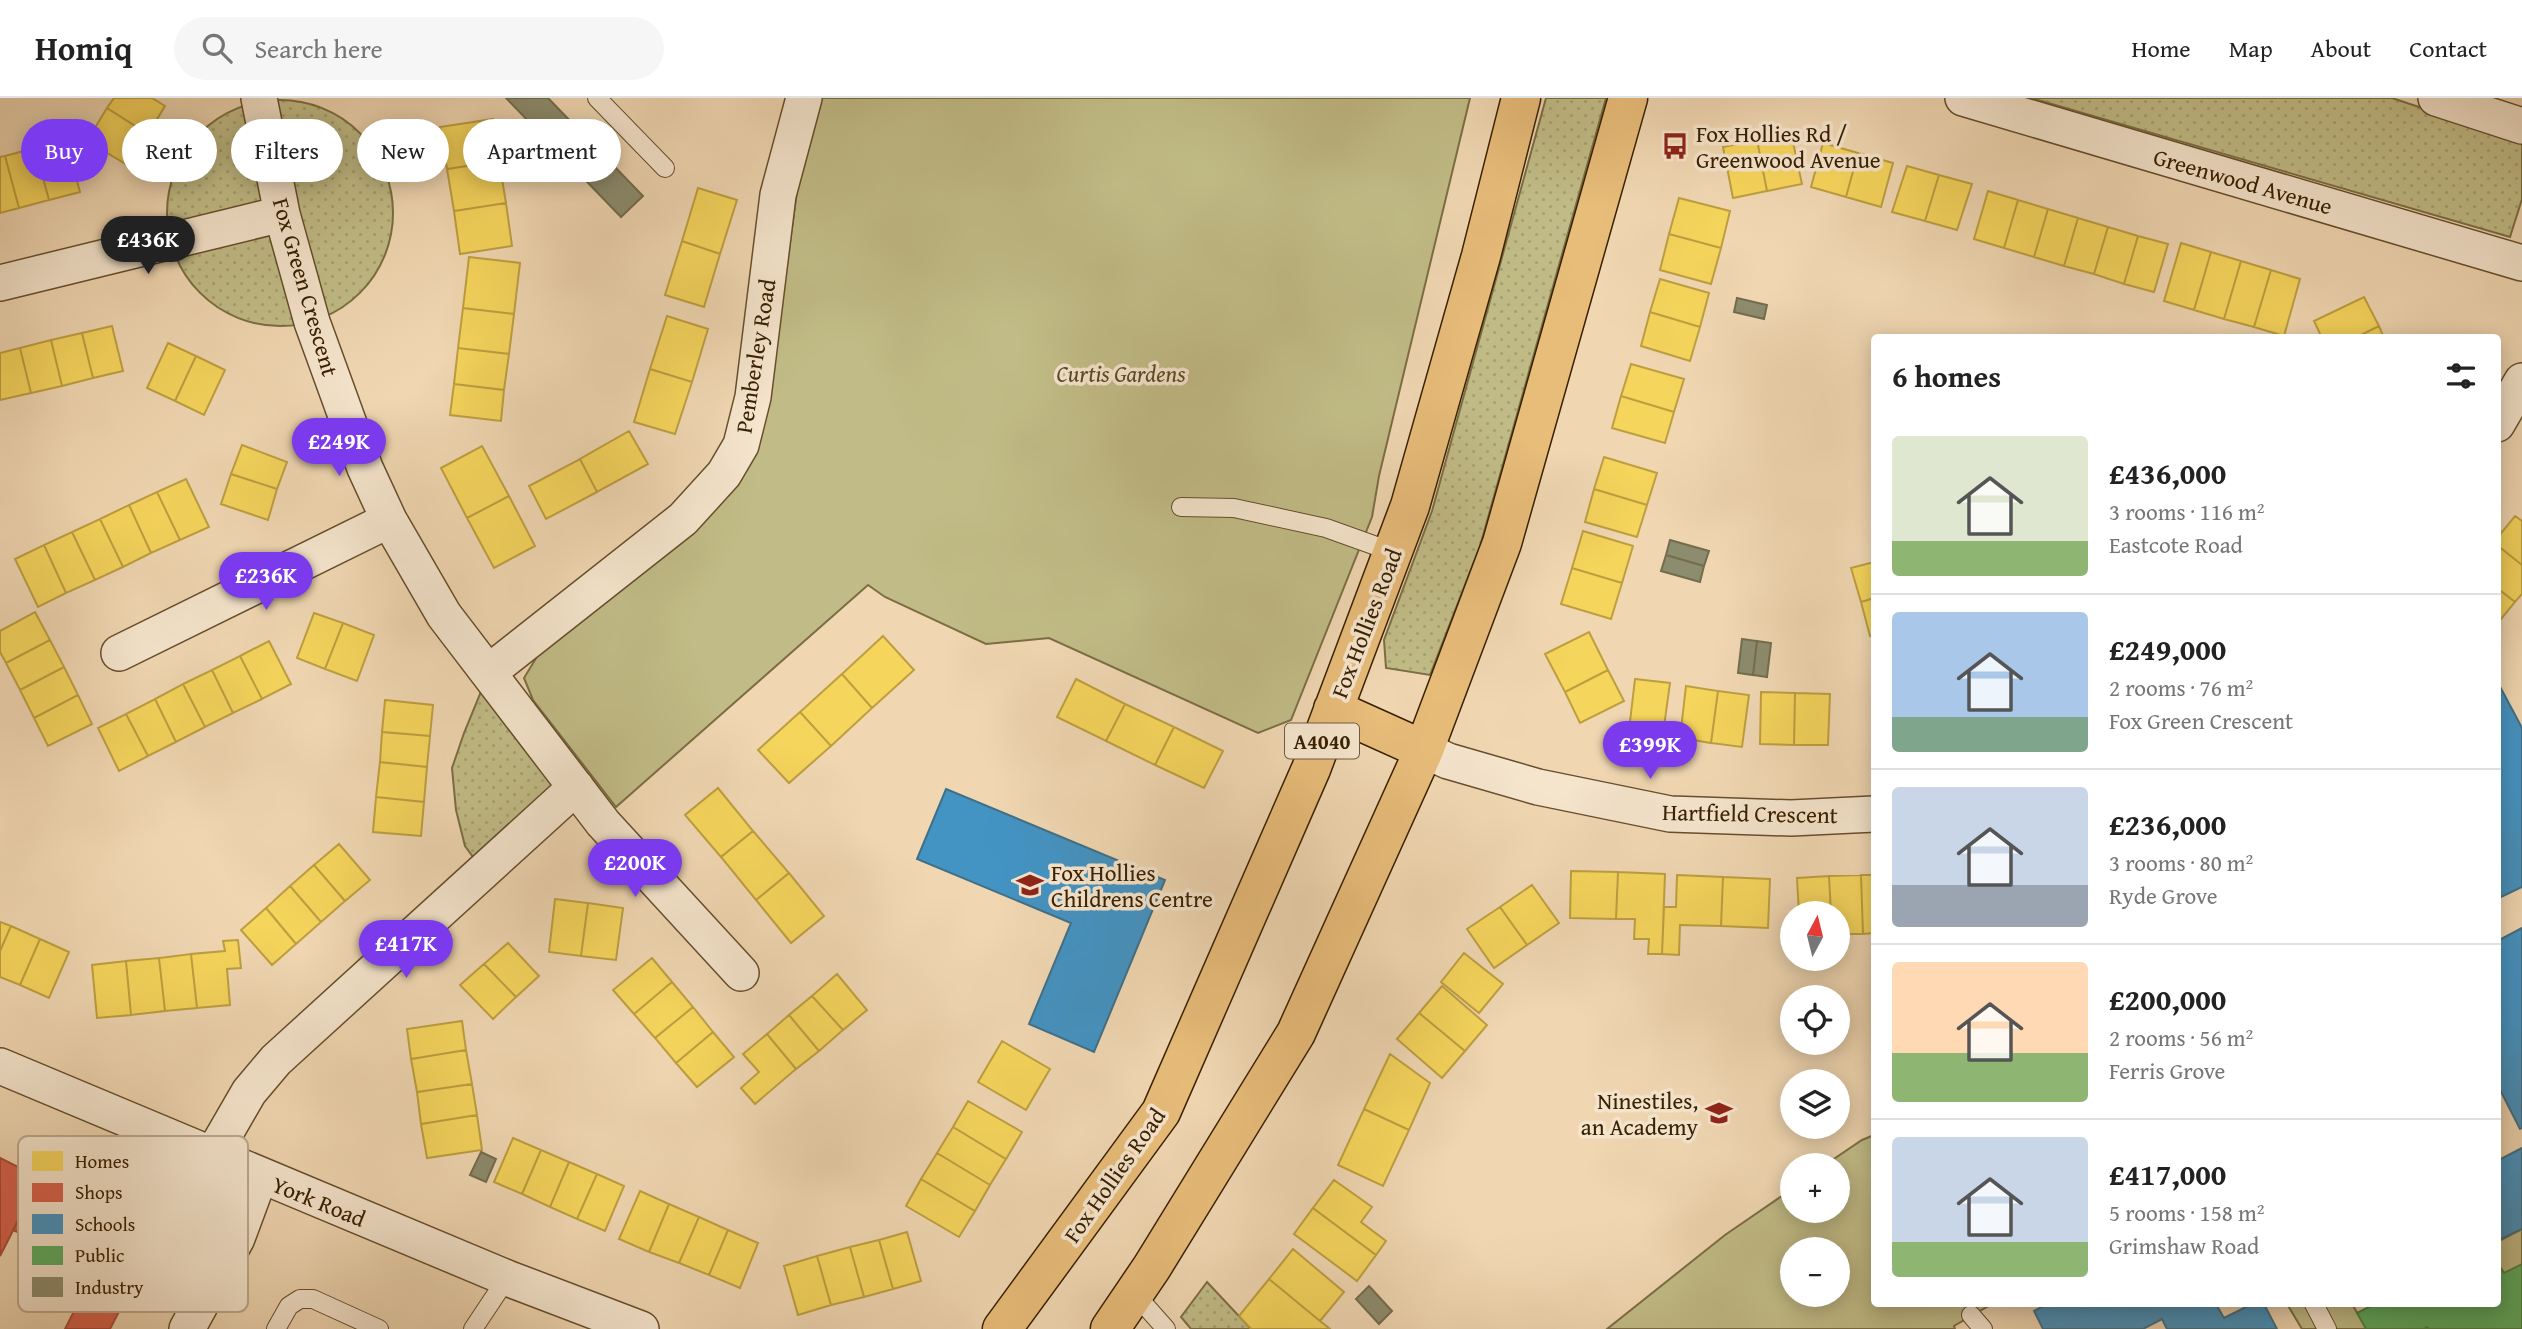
<!DOCTYPE html>
<meta charset="utf-8">
<style>
body{margin:0;font-family:"Gentium Book Plus",serif;background:#f6f6f6;color:#222;height:100vh;display:flex;flex-direction:column;font-size:26px;white-space:nowrap}
*{box-sizing:border-box;margin:0}
p{font-size:23px;color:#767676}
.icon{flex:none;width:38px;height:38px;fill:none;stroke:currentColor;stroke-width:2;stroke-linecap:round;stroke-linejoin:round}
.map{position:relative;flex:1;overflow:hidden}
.side{position:absolute;left:1871px;top:236px;width:630px;height:973px;display:flex;flex-direction:column;background:#fff;border-radius:7px;box-shadow:0 4px 18px #0003}
.side>*{flex:none}
.banner{position:absolute;left:21px;top:21px;width:665px;height:63px;display:flex;gap:14px}
.needle{width:46px;rotate:7deg}
.buttons{position:absolute;left:1780px;top:803px;display:grid;gap:14px}
.buttons a{display:grid;place-items:center;width:70px;height:70px;border-radius:50%;background:#fff;box-shadow:0 4px 18px #0003;font-size:35px}
.price{position:absolute;translate:-50% -60px;padding:0 16px;border-radius:24px;background:#7c3aed;color:#fff;font-size:23px;line-height:46px;filter:drop-shadow(0 2px 4px #0008)}
.price::after{content:'';position:absolute;left:50%;top:42px;width:21px;height:16px;margin-left:-10px;background:inherit;clip-path:polygon(0 0,100% 0,50% 100%)}
.price.active{background:#222;color:#fff}
ul{padding:0;list-style:none}
li{display:flex;align-items:center;gap:21px;height:175px;padding:0 21px}
li+li{border-top:2px solid #e0e0e0}
li span{display:grid;place-items:center;flex:none;width:196px;height:140px;border-radius:7px;color:#555}
li>.icon{margin-inline-start:auto}
span .icon{width:84px;height:84px;fill:#fffc;stroke-width:1}
li b{font-size:30px}
h2{display:flex;justify-content:space-between;align-items:center;height:84px;padding:0 21px;font-size:30px}
.chip{padding:0 24px;border-radius:32px;background:#fff;box-shadow:0 4px 18px #0003;font-size:24px;line-height:63px}
.chip.active{background:#7c3aed;color:#fff}
header{display:flex;align-items:center;gap:42px;box-sizing:border-box;height:98px;padding:0 35px;background:#fff;border-bottom:2px solid #e0e0e0}
header strong{font-size:33px}
nav{display:flex;gap:38px;margin-inline-start:auto;font-size:24px}
.search{width:490px;height:63px;background:#f6f6f6;display:flex;align-items:center;gap:18px;box-sizing:border-box;padding:0 24px;border-radius:38px;color:#767676;font-size:26px}
.map>svg:first-child{display:block}
</style>
<header>
<strong>Homiq</strong>
<div class="search"><svg class="icon" aria-label="search" viewBox="0 0 24 24"><circle cx="10" cy="10" r="6"/><path d="M15 15l6 6"/></svg>Search here</div>
<nav><a>Home</a><a>Map</a><a>About</a><a>Contact</a></nav>
</header>
<div class="map">
<svg width="2522" height="1231" viewBox="0 0 2522 1231">
<defs>
<pattern id="grass-dots" width="8" height="8" patternUnits="userSpaceOnUse" patternTransform="scale(1.75)"><rect width="8" height="8" fill="#c1bc87"/><path d="M2 2h.1M6 6h.1" fill="none" stroke="#a7a173" stroke-width="1.8" stroke-linecap="round"/></pattern>
</defs>
<rect width="100%" height="100%" fill="#f0d7b2"/>
<filter id="stains"><feTurbulence type="fractalNoise" baseFrequency=".00286" numOctaves="4"/><feColorMatrix values="0 0 0 0 .2 0 0 0 0 .09 0 0 0 0 .02 0 0 0 .5 -.17"/></filter>
<radialGradient id="worn" r=".72"><stop offset=".6" stop-color="#630" stop-opacity="0"/><stop offset="1" stop-color="#630" stop-opacity=".3"/></radialGradient>
<!-- grass -->
<path fill="url(#grass-dots)" stroke="#7c6e44" stroke-width="2" d="M1546,0H1606L1480,448L1430,577L1386,570L1384,542L1432,413Z
M2031,0H2392L2522,43V101L2510,139Z
M167 115a113 113 0 1 1 226 0a113 113 0 1 1-226 0Z
M489,574L576,689L484,774L465,748L456,712L452,670L464,635Z
M1207,1184L1251,1231H1191L1181,1219Z"/>
<!-- park -->
<path fill="#c1bc87" stroke="#7c6e44" stroke-width="2" fill-rule="evenodd" d="M817,0H1470L1379,378L1372,419L1291,622L1258,635L1049,540L986,546L885,499L868,487L616,709L533,602L524,580L541,552L768,306L804,42Z
M1874,1037V1206H1992L1954,1228L1955,1231H1607L1725,1137L1792,1091V1113H1838V1068L1825,1067L1862,1042ZM1792,1152H1838V1197H1792Z
M2522,1131V1231H2302L2287,1206H2352L2358,1216L2377,1206H2497V1144Z"/>
<!-- homes -->
<path fill="#f6d55c" stroke="#bd9f40" stroke-width="2" d="M114,0H152L165,8L148,36L107,10Z
M107,10L148,36L129,68L87,43Z
M493,21L499,63L447,71L440,29Z
M1791,35L1802,86L1767,93L1757,42Z
M66,42L80,94L49,102L35,50Z
M1757,42L1767,93L1733,100L1723,49Z
M1823,45L1858,55L1846,99L1811,89Z
M35,50L49,102L19,110L5,58Z
M1858,55L1893,65L1881,109L1846,99Z
M5,58L19,110L0,115V59Z
M499,63L506,105L454,113L447,71Z
M1907,68L1939,77L1925,123L1892,114Z
M1939,77L1972,86L1957,132L1925,123Z
M698,90L737,102L720,156L682,143Z
M1988,93L2018,102L2004,150L1974,141Z
M1679,100L1730,113L1721,150L1669,136Z
M2018,102L2048,111L2034,159L2004,150Z
M506,105L512,148L460,156L454,113Z
M2048,111L2078,120L2064,168L2034,159Z
M2078,120L2108,129L2094,176L2064,168Z
M2108,129L2138,138L2124,186L2094,176Z
M1669,136L1721,150L1711,186L1660,172Z
M2138,138L2168,146L2154,194L2124,186Z
M682,143L720,156L704,209L665,197Z
M2181,145L2211,154L2194,212L2164,203Z
M2211,154L2241,163L2224,221L2194,212Z
M469,159L520,165L514,216L463,210Z
M2241,163L2271,172L2254,229L2224,221Z
M2271,172L2300,181L2284,238L2254,229Z
M1660,181L1709,195L1700,229L1650,214Z
M2364,199L2379,228L2355,240H2322L2314,223Z
M463,210L514,216L509,256L458,250Z
M1650,214L1700,229L1690,263L1641,248Z
M667,218L708,231L692,284L650,271Z
M112,228L123,273L93,280L82,235Z
M2379,228L2384,240H2355Z
M82,235L93,280L62,288L51,242Z
M51,242L62,288L31,295L20,250Z
M168,245L196,258L175,303L147,290Z
M20,250L31,295L0,302V255Z
M458,250L509,256L504,292L454,286Z
M196,258L225,272L204,317L175,303Z
M1631,266L1684,281L1674,314L1621,298Z
M650,271L692,284L675,336L634,324Z
M454,286L504,292L501,323L450,317Z
M1621,298L1674,314L1665,345L1612,330Z
M629,333L648,366L597,394L580,361Z
M242,347L287,364L277,391L231,376Z
M482,348L509,398L467,420L441,370Z
M1604,359L1657,375L1647,407L1594,391Z
M580,361L597,394L546,421L529,388Z
M231,376L277,391L268,422L221,406Z
M186,381L209,429L180,442L157,394Z
M1594,391L1647,407L1637,439L1585,424Z
M157,394L180,442L151,455L129,407Z
M509,398L535,448L494,470L467,420Z
M129,407L151,455L123,469L100,421Z
M2515,418L2522,423V467L2497,447V440Z
M100,421L123,469L95,482L72,434Z
M1583,433L1633,448L1622,485L1572,470Z
M72,434L95,482L66,495L44,447Z
M44,447L66,495L38,509L15,461Z
M2497,447L2522,467V496L2515,504L2497,490Z
M1874,464V500L1861,504L1851,470Z
M1572,470L1622,485L1611,521L1561,506Z
M2497,490L2515,504L2497,526Z
M1874,500V537L1870,538L1861,504Z
M35,514L50,542L6,565L0,554V533Z
M314,515L343,525L325,571L297,560Z
M343,525L374,537L357,583L325,571Z
M1589,534L1608,572L1565,594L1545,556Z
M883,538L914,572L872,610L842,576Z
M50,542L64,569L20,592L6,565Z
M269,543L291,586L262,601L240,558Z
M240,558L262,601L233,615L212,572Z
M64,569L78,597L34,620L20,592Z
M212,572L233,615L205,629L183,586Z
M1608,572L1624,603L1580,625L1565,594Z
M842,576L872,610L831,648L800,614Z
M1076,581L1125,606L1106,643L1057,619Z
M1635,581L1670,585L1663,636L1629,632Z
M183,586L205,629L176,644L155,601Z
M1686,588L1718,593L1711,645L1680,640Z
M1718,593L1749,597L1742,649L1711,645Z
M1761,594L1795,595L1794,647L1760,646Z
M1795,595L1830,596L1828,647H1794Z
M78,597L92,626L48,648L34,620Z
M155,601L176,644L148,658L126,616Z
M385,602L433,607L430,638L382,634Z
M1125,606L1174,629L1155,667L1106,643Z
M800,614L831,648L789,685L758,652Z
M126,616L148,658L119,673L98,630Z
M1174,629L1223,653L1204,690L1155,667Z
M382,634L430,638L427,669L380,664Z
M380,664L427,669L424,704L376,699Z
M718,690L753,733L721,759L685,717Z
M376,699L424,704L421,738L373,734Z
M753,733L789,775L756,802L721,759Z
M339,746L370,782L345,803L314,767Z
M314,767L345,803L321,824L290,788Z
M1571,773L1618,774L1616,821L1570,820Z
M1618,774L1665,776L1662,856H1648L1649,841H1634L1635,821H1616Z
M789,775L824,818L791,845L756,802Z
M1677,777L1723,779L1721,828L1680,827L1679,857L1662,856L1664,809H1676Z
M1861,777H1874V835L1863,836Z
M1861,777L1863,836H1838V816H1831L1829,778Z
M1829,778L1831,816H1799L1797,780Z
M1723,779L1770,781L1768,830L1721,828Z
M1532,787L1559,825L1527,847L1500,809Z
M290,788L321,824L296,846L266,810Z
M555,801L588,805L581,858L549,854Z
M588,805L623,810L616,862L581,858Z
M1500,809L1527,847L1494,870L1467,831Z
M266,810L296,846L272,867L241,832Z
M0,824L11,828L0,853Z
M11,828L40,841L20,887L0,879V853Z
M40,841L69,854L49,900L20,887Z
M238,842L241,870L227,871L230,907L197,910L191,856L225,853L223,843Z
M508,845L539,878L516,899L484,866Z
M1464,855L1503,886L1479,915L1441,884Z
M191,856L197,910L165,913L159,860Z
M159,860L165,913L131,917L126,863Z
M652,860L672,884L634,916L613,892Z
M126,863L131,917L97,920L92,867Z
M484,866L516,899L493,921L460,887Z
M837,876L867,912L843,932L812,898Z
M672,884L693,909L655,940L634,916Z
M1442,888L1487,927L1465,953L1419,915Z
M812,898L843,932L819,953L789,917Z
M693,909L713,934L676,965L655,940Z
M1419,915L1465,953L1442,980L1397,941Z
M789,917L819,953L796,971L767,936Z
M462,923L466,952L411,961L407,931Z
M713,934L734,959L697,989L676,965Z
M767,936L796,971L755,1006L741,990L759,974L743,956Z
M1002,943L1050,971L1026,1012L978,984Z
M466,952L472,986L417,994L411,961Z
M1390,956L1430,985L1409,1032L1364,1011Z
M472,986L477,1017L421,1026L417,994Z
M968,1003L1022,1034L1006,1061L953,1029Z
M1364,1011L1409,1032L1383,1088L1338,1067Z
M477,1017L482,1052L427,1060L421,1026Z
M953,1029L1006,1061L990,1087L937,1055Z
M513,1040L541,1052L522,1096L494,1084Z
M541,1052L569,1064L550,1109L522,1096Z
M937,1055L990,1087L975,1113L921,1081Z
M569,1064L597,1076L577,1121L550,1109Z
M597,1076L624,1088L605,1133L577,1121Z
M921,1081L975,1113L959,1139L906,1108Z
M1334,1082L1372,1109L1361,1124L1386,1143L1376,1157L1313,1110Z
M640,1093L669,1106L649,1154L619,1141Z
M669,1106L699,1119L679,1165L649,1154Z
M1313,1110L1376,1157L1357,1183L1294,1136Z
M699,1119L728,1132L709,1177L679,1165Z
M728,1132L758,1145L740,1190L709,1177Z
M907,1134L921,1183L893,1191L879,1142Z
M879,1142L893,1191L864,1199L850,1149Z
M850,1149L864,1199L831,1207L817,1158Z
M1293,1151L1344,1194L1320,1223L1269,1181Z
M817,1158L831,1207L798,1217L784,1168Z
M1269,1181L1320,1223L1330,1231H1251L1239,1218Z"/>
<!-- shops -->
<path fill="#d6604d" stroke="#a74d36" stroke-width="2" d="M0,1060L40,1080L0,1158Z
M40,1080L71,1097L45,1147L13,1132Z
M121,1121L157,1140L110,1231H65Z"/>
<!-- schools -->
<path fill="#4393c3" stroke="#407088" stroke-width="2" d="M2497,583L2522,630V789L2497,801Z
M946,691L1165,782L1094,954L1029,926L1071,825L917,761Z
M2522,830V1030L2520,1031L2497,986V843Z
M2522,1050V1131L2497,1143V1058L2499,1062Z
M2047,1206H2216L2224,1220L2252,1206H2264L2277,1231H2167L2162,1221L2143,1231H2043L2034,1213Z"/>
<!-- public -->
<path fill="#5aae61" stroke="#508344" stroke-width="2" d="M2497,1164L2504,1175L2522,1166V1231H2429L2427,1229L2424,1231H2366L2357,1215L2375,1206H2497Z"/>
<!-- industry -->
<path fill="#8c8c6e" stroke="#736c4d" stroke-width="2" d="M506,0H548L643,98L621,119Z
M1737,200L1767,207L1764,221L1734,214Z
M1670,442L1709,453L1704,468L1666,457Z
M1666,457L1704,468L1700,484L1661,473Z
M1742,541L1757,543L1753,577L1738,575Z
M1757,543L1771,545L1767,579L1753,577Z
M481,1054L496,1061L486,1084L470,1077Z
M1369,1188L1392,1213L1379,1226L1356,1201Z"/>
<g fill="none" stroke-linecap="round" stroke-linejoin="round">
<defs>
<path id="lane" d="M597,0L665,70
M1181,409L1234,410L1326,430L1393,454
M1134,1195L1166,1231
M2314,1206L2327,1231
M1971,1217L1983,1231
M276,1231L289,1208L300,1201H313L379,1231
M473,1231L507,1180"/>
<path id="street" d="M259,0L282,116L312,224L365,370L389,422L444,517L603,725L741,875
M1963,0L2522,165
M2436,0L2522,28
M0,185L282,116
M2497,326L2522,283
M119,555L389,422
M489,574L683,421L724,376L741,347L753,299L778,97L804,0
M1424,652L1448,663L1538,689L1670,716L1791,720L1874,716
M0,968L507,1180L641,1231
M212,1058L249,994L276,962L576,689
M187,1231L237,1140L260,1078"/>
<path id="primary" d="M1333,611L1424,652
M1002,1231L1161,1014L1311,671L1410,408L1481,158L1521,0
M1110,1231L1152,1169L1296,935L1424,652L1502,445L1628,0"/>
</defs>
<!-- lane casing -->
<use href="#lane" stroke="#664e2c" stroke-width="20"/>
<!-- street casing -->
<use href="#street" stroke="#664e2c" stroke-width="38"/>
<!-- primary casing -->
<use href="#primary" stroke="#382000" stroke-width="41"/>
<!-- lane -->
<use href="#lane" stroke="#f5e5cd" stroke-width="18"/>
<!-- street -->
<use href="#street" stroke="#f5e5cd" stroke-width="35"/>
<!-- primary -->
<use href="#primary" stroke="#e8bc79" stroke-width="38"/>
</g>
<!-- icons -->
<defs>
<symbol id="bus-bare" viewBox="-9 -9 18 18"><path d="M-5-6H5V4H4V6H2V4H-2V6H-4V4H-5ZM-3.5-4V0h7V-4ZM-3.5 1.2v1.5H-2V1.2ZM2 1.2v1.5H3.5V1.2Z" fill="#8f2418" stroke="#f5e5cd" stroke-width="2.5" paint-order="stroke"/></symbol>
<symbol id="school-bare" viewBox="-9 -9 18 18"><path d="M0-5L7-2L0 1L-7-2ZM-4 1L0 2.5L4 1V4Q0 6-4 4Z" fill="#8f2418" stroke="#f5e5cd" stroke-width="2.5" paint-order="stroke"/></symbol>
</defs>
<g fill-rule="evenodd">
<use href="#bus-bare" x="1656" y="29" width="38" height="38"/>
<use href="#school-bare" x="1011" y="768" width="38" height="38"/>
<use href="#school-bare" x="1700" y="996" width="38" height="38"/>
</g>
<g text-anchor="middle" dominant-baseline="central" stroke-width="7" stroke-linejoin="round" paint-order="stroke">
<!-- shield labels -->
<rect fill="#f5e5cd" stroke="#715b3e" stroke-width="2" x="1285" y="625.5" width="74" height="35" rx="5"/>
<g font-size="21" font-weight="bold" fill="#382000">
<text x="1322" y="643">A4040</text>
</g>
<!-- poi labels -->
<g font-size="23" fill="#382000" stroke="#f5e5cd" text-anchor="start">
<text x="1696" y="35">Fox Hollies Rd /<tspan x="1696" dy="26">Greenwood Avenue</tspan></text>
<text x="1051" y="774">Fox Hollies<tspan x="1051" dy="26">Childrens Centre</tspan></text>
<text x="1698" y="1002" text-anchor="end">Ninestiles,<tspan x="1698" dy="26">an Academy</tspan></text>
</g>
<!-- street labels -->
<g font-size="23" fill="#382000" stroke="#f5e5cd">
<text transform="translate(2243 83) rotate(16)">Greenwood Avenue</text>
<text transform="translate(306 189) rotate(74)">Fox Green Crescent</text>
<text transform="translate(755 258) rotate(-81)">Pemberley Road</text>
<text transform="translate(1366 525) rotate(-69)">Fox Hollies Road</text>
<text transform="translate(1750 715) rotate(1)">Hartfield Crescent</text>
<text transform="translate(1114 1077) rotate(-55)">Fox Hollies Road</text>
<text transform="translate(319 1103) rotate(22)">York Road</text>
</g>
<!-- park labels -->
<g font-size="23" font-style="italic" fill="#5a4722" stroke="#f5e5cd">
<text x="1121" y="275">Curtis Gardens</text>
</g>
</g>
<!-- legend -->
<rect x="18" y="1038" width="230" height="176" rx="10" fill="#f5e5cd" stroke="#bcaa90" stroke-width="2"/>
<rect x="32" y="1053" width="31" height="20" fill="#f6d55c"/>
<rect x="32" y="1085" width="31" height="19" fill="#d6604d"/>
<rect x="32" y="1116" width="31" height="20" fill="#4393c3"/>
<rect x="32" y="1148" width="31" height="19" fill="#5aae61"/>
<rect x="32" y="1179" width="31" height="20" fill="#8c8c6e"/>
<g font-size="19" fill="#382000">
<text x="75" y="1070">Homes</text>
<text x="75" y="1101">Shops</text>
<text x="75" y="1133">Schools</text>
<text x="75" y="1164">Public</text>
<text x="75" y="1196">Industry</text>
</g>
<rect width="100%" height="100%" filter="url(#stains)"/>
<rect width="100%" height="100%" fill="url(#worn)"/>
</svg>
<div class="buttons">
<a><svg class="needle" viewBox="-14 -14 28 28"><path d="M0-13l5 13h-10z" fill="#e53935"/><path d="M0 13l5-13h-10z" fill="#767676"/></svg></a>
<a><svg class="icon" aria-label="locate" viewBox="0 0 24 24"><circle cx="12" cy="12" r="6"/><path d="M12 2v4M12 18v4M2 12h4M18 12h4"/></svg></a>
<a><svg class="icon" aria-label="layers" viewBox="0 0 24 24"><path d="M12 4l9 5-9 5-9-5zM3 14l9 5 9-5"/></svg></a>
<a>+</a>
<a>−</a>
</div>
<b class="price active" style="left:148px;top:178px">£436K</b>
<b class="price" style="left:339px;top:380px">£249K</b>
<b class="price" style="left:266px;top:514px">£236K</b>
<b class="price" style="left:1650px;top:683px">£399K</b>
<b class="price" style="left:635px;top:801px">£200K</b>
<b class="price" style="left:406px;top:882px">£417K</b>
<div class="banner">
<a class="chip active">Buy</a>
<a class="chip">Rent</a>
<a class="chip">Filters</a>
<a class="chip">New</a>
<a class="chip">Apartment</a>
</div>
<section class="side">
<h2>6 homes<svg class="icon" aria-label="filters" viewBox="0 0 24 24"><path d="M4 7h16M4 17h16"/><circle cx="9" cy="7" r="2"/><circle cx="15" cy="17" r="2"/></svg></h2>
<ul>
<li><span style="background:linear-gradient(#dfe7d0 75%,#8fb573 0)"><svg class="icon" aria-label="home" viewBox="0 0 24 24"><path d="M3 11l9-7 9 7M6 9v11h12V9"/></svg></span><div><b>£436,000</b><p>3 rooms · 116 m²</p><p>Eastcote Road</p></div></li>
<li><span style="background:linear-gradient(#a9c7e8 75%,#7fa58c 0)"><svg class="icon" aria-label="home" viewBox="0 0 24 24"><path d="M3 11l9-7 9 7M6 9v11h12V9"/></svg></span><div><b>£249,000</b><p>2 rooms · 76 m²</p><p>Fox Green Crescent</p></div></li>
<li><span style="background:linear-gradient(#c9d6e8 70%,#9aa5b1 0)"><svg class="icon" aria-label="home" viewBox="0 0 24 24"><path d="M3 11l9-7 9 7M6 9v11h12V9"/></svg></span><div><b>£236,000</b><p>3 rooms · 80 m²</p><p>Ryde Grove</p></div></li>
<li><span style="background:linear-gradient(#ffd9b3 65%,#8fb573 0)"><svg class="icon" aria-label="home" viewBox="0 0 24 24"><path d="M3 11l9-7 9 7M6 9v11h12V9"/></svg></span><div><b>£200,000</b><p>2 rooms · 56 m²</p><p>Ferris Grove</p></div></li>
<li><span style="background:linear-gradient(#c9d6e8 75%,#8fb573 0)"><svg class="icon" aria-label="home" viewBox="0 0 24 24"><path d="M3 11l9-7 9 7M6 9v11h12V9"/></svg></span><div><b>£417,000</b><p>5 rooms · 158 m²</p><p>Grimshaw Road</p></div></li>
</ul>
</section>
</div>
